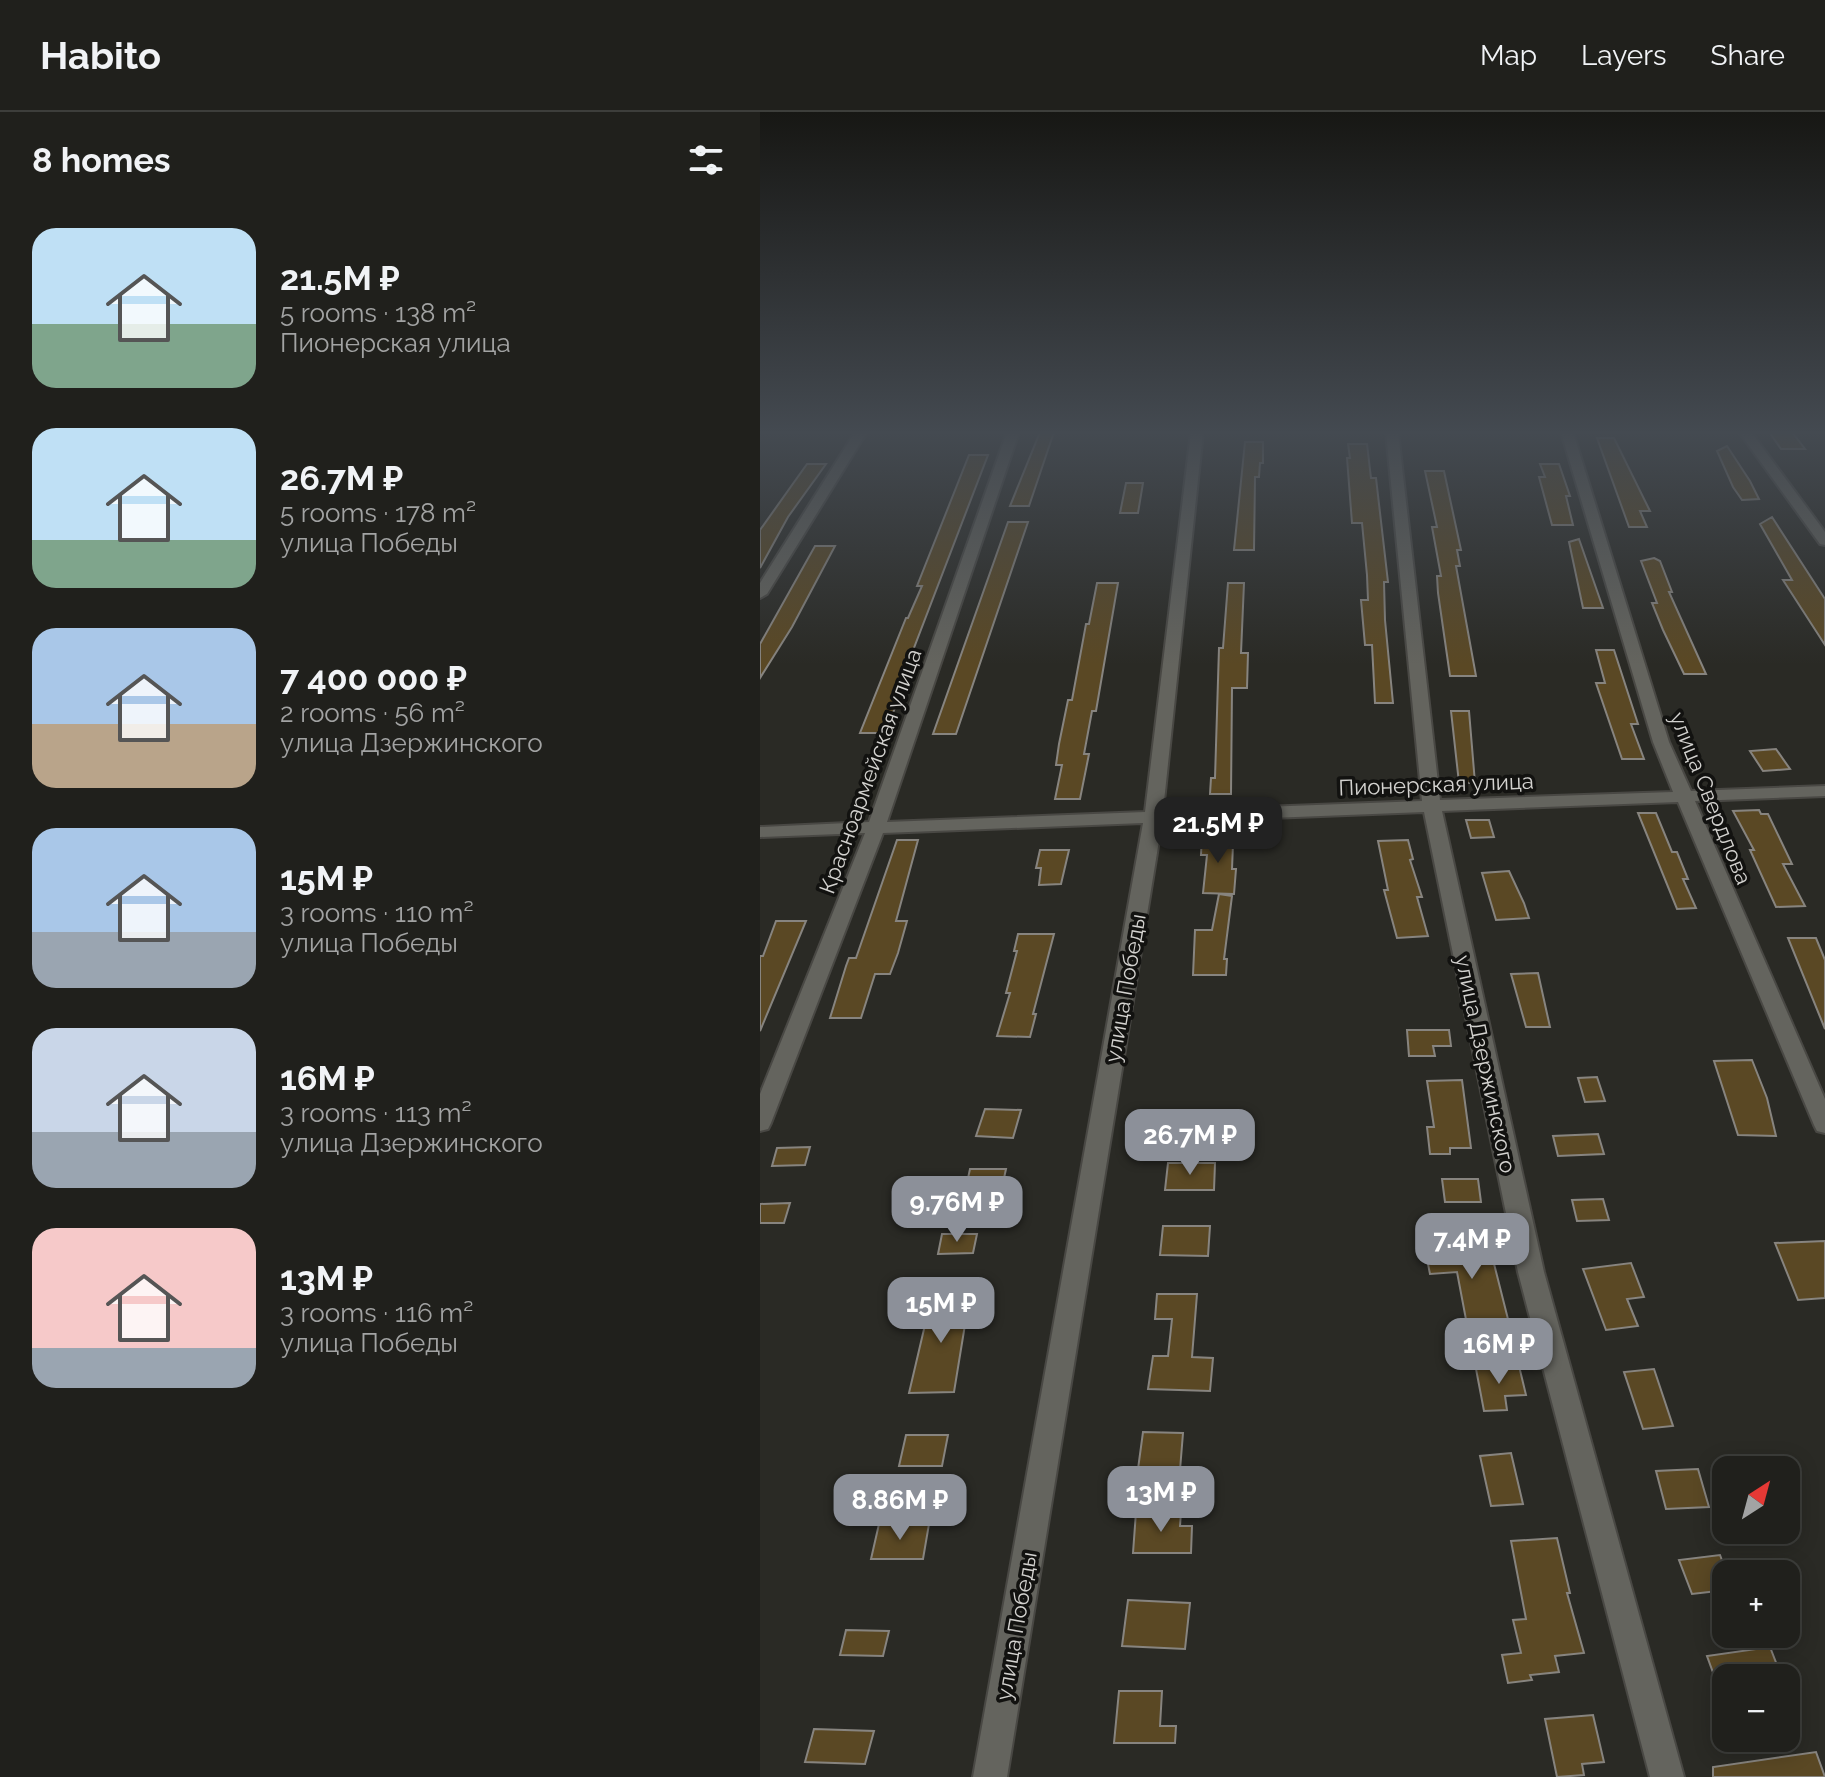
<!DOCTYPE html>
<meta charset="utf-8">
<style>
body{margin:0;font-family:Raleway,sans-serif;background:#2d2d29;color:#f1f3f6;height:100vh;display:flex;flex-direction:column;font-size:30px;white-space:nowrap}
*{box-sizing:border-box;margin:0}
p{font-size:26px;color:#a2a3a3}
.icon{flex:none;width:44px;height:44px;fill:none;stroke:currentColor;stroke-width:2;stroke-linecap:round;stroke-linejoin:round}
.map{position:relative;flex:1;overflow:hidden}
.details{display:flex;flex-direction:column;background:#20201c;width:760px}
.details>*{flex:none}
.needle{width:52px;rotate:36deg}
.tools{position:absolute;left:952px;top:1344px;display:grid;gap:16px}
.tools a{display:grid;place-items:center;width:88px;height:88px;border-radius:16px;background:#20201c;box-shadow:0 4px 20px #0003,0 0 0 2px #3d3e3b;font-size:40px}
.price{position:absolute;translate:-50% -68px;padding:0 18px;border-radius:16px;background:#8c9099;color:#fff;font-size:26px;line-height:52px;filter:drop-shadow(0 2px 4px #0008)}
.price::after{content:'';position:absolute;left:50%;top:48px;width:24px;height:18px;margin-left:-12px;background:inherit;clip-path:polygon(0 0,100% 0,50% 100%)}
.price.on{background:#222;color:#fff}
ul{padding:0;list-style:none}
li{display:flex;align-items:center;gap:24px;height:200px;padding:0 32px}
li span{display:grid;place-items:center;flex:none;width:224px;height:160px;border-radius:24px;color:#555}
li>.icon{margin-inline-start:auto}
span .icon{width:96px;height:96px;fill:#fffc;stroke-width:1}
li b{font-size:34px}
h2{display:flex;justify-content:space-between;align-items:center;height:96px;padding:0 32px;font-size:34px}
header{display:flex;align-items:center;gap:48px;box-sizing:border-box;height:112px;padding:0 40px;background:#20201c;border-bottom:2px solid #3d3e3b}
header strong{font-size:38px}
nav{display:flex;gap:44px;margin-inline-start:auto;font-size:28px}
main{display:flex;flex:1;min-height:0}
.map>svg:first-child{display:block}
</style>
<header>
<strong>Habito</strong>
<nav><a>Map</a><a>Layers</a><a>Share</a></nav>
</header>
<main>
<section class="details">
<h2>8 homes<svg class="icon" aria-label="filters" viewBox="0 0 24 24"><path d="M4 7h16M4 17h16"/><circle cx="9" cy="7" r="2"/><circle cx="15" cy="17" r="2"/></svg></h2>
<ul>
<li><span style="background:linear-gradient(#bfe0f5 60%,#7fa58c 0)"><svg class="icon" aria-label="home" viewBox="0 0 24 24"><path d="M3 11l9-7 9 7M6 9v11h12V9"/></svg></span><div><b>21.5M ₽</b><p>5 rooms · 138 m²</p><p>Пионерская улица</p></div></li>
<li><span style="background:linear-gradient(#bfe0f5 70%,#7fa58c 0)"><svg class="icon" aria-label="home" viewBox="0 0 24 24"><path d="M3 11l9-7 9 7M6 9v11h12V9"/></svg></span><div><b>26.7M ₽</b><p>5 rooms · 178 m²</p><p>улица Победы</p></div></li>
<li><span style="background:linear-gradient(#a9c7e8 60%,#b9a48a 0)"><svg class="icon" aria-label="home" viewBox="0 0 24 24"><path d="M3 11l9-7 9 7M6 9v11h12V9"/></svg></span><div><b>7 400 000 ₽</b><p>2 rooms · 56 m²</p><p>улица Дзержинского</p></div></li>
<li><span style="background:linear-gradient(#a9c7e8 65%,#9aa5b1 0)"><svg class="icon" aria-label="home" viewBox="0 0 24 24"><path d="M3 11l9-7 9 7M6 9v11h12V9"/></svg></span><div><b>15M ₽</b><p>3 rooms · 110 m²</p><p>улица Победы</p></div></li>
<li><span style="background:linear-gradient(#c9d6e8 65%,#9aa5b1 0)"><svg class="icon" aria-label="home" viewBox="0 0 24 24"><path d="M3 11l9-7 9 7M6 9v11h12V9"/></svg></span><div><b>16M ₽</b><p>3 rooms · 113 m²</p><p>улица Дзержинского</p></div></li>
<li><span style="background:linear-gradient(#f6c9c9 75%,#9aa5b1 0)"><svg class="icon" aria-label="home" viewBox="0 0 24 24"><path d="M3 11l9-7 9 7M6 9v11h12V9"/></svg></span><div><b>13M ₽</b><p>3 rooms · 116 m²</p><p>улица Победы</p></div></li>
</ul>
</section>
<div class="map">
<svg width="1065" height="1665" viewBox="0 0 1065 1665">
<rect width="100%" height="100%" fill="#2a2a25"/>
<!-- building -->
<path fill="#5a4824" stroke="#87847f" stroke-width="2" d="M280,320H294L269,394H250Z
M1009,320H1032L1045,337H1021Z
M837,326H854L890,399H880L887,415H869Z
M485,330H503V351H500L499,365H495L494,438H474Z
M588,332H607L611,366H616L628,470H624L625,508L633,591H615L612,533H605L601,488H608L607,463L602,411H592L587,346H590Z
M967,334L990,369L999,387L982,388L973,375L957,339Z
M209,343H228L134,588H138L125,621H100L146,506H148L162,474H157Z
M47,352H66L28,405L0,456V418Z
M780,352H799L810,384H806L813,413H792L779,365H785Z
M665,359H684L701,438H697L700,454H696L716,564H690L678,481L677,464H681L672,415H677Z
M366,371H383L378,401H360Z
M1012,405L1065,487V533L1023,468H1032L1000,412Z
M248,410H268L196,622H173Z
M819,427L843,496H823L809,430Z
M55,434H75L32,515L0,566V532Z
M894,446L900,449L912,480H909L946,562H924L903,518L892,491H897L881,449Z
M337,471H358L336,599H332L324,642H329L320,687H295L302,653H296L299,632L308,588H312L326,512H329Z
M468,471H484L481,541H488L487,576H472L471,682H450L451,666H455L459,536H463Z
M836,538H854L878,612H871L884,647H862L836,571H845Z
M691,599H709L715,671H699Z
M1016,637L1030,657L1003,659L990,639Z
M999,698L1001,702H1008L1032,752H1023L1045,794L1016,795L990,738H994L973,699Z
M878,701H896L912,740H917L928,767H923L936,796L917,797Z
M706,708H729L734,725L711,726Z
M442,723H466L465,732H473L472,757H476L474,782L443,781L447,743H441Z
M137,728H158L136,809H147L138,841L130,862H115L101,906H70L86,854L89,846H96Z
M648,728L653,747L650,748L662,785H657L668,824L637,826L624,778H628L618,729Z
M280,738H309L301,772L279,773L281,756H276Z
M749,759L764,791L769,806L736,808L722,761Z
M459,782L472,784L464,847H467L466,863H433L435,818H452Z
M16,809H46L0,919V844H3Z
M258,822H294L273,902H276L270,925L237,924L250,881H246L257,839H254Z
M1028,826H1056L1065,848V917Z
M778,861L790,915H766L751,862Z
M647,918H689L691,934H673L675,944H649Z
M992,948L1007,986L1016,1024L978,1023L954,949Z
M837,965L845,989L825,990L818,966Z
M702,968L711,1036H690V1042H670L667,1015H674L667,969Z
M225,997L261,998L253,1026L216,1024Z
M838,1022L844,1042L798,1044L793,1024Z
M50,1035L45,1053L12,1054L17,1036Z
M408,1051H455L454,1078H405Z
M210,1057H246L241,1080H205Z
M682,1067H718L721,1090H685Z
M843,1087L849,1108L817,1109L812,1088Z
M30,1091L24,1111H0V1092Z
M403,1114H450L448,1144L400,1143Z
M182,1122H217L213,1141L178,1142Z
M728,1128L750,1215L708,1218L697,1160L670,1162L664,1132Z
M1065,1129V1186L1038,1188L1015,1131Z
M871,1151L884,1185L867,1187L878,1214L846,1218L823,1157Z
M210,1182L194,1280L149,1281L172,1183Z
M397,1182H437L432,1245L453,1246L450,1279L388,1277L393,1244H408L412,1207H395Z
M759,1254L766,1283L745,1284L747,1298L724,1299L716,1257Z
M894,1257L913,1314L883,1317L864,1260Z
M383,1320L423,1321L420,1358L378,1357Z
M146,1323H188L182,1354H139Z
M751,1341L763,1392L731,1394L720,1344Z
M938,1357L949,1395L906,1397L896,1359Z
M376,1400H421L420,1414H432L431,1441H373Z
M119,1412H169L163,1447H111Z
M797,1426L810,1481H807L824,1541L795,1544L799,1560L770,1563L772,1568L748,1571L742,1543L761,1541L753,1508L766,1507L751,1429Z
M960,1443L966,1459V1478L932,1482L919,1448Z
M368,1488L430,1491L425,1537L362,1534Z
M86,1518L129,1519L123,1544L80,1543Z
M1010,1535L1022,1566H955L947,1544Z
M359,1579H402L400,1614H416L415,1631H354Z
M833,1603L844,1650L822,1652L824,1663L797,1665L785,1607Z
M54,1617L114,1619L105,1652L45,1650Z
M1056,1640L1065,1665H953V1655Z"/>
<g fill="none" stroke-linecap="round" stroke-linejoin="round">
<defs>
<path id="minor" d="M95,320H107L7,482L0,486V471Z
M247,320H259L127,710L385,700L431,320H443L403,699L662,689L626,320H638L680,688L913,680L893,630L801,320H813L909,630L931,679L1065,674V684L935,689L1065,987V1021L1057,1019L1054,1013L918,690L682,699L784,1160L924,1665H890L758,1160L664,700L402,710L247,1665H213L383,711L123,721L11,1011L8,1017L0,1019V982L105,721L0,725V715L109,710Z
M979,320H991L1065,420V433L1060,432Z"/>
</defs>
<!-- minor casing -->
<use href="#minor" stroke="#494844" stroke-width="4"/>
<!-- minor -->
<use href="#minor" fill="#64645e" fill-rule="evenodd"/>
</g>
<!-- sky -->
<linearGradient id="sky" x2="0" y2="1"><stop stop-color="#171714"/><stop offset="0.58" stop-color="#444a51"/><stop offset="1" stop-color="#444a51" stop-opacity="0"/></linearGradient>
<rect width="1065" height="553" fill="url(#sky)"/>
<g text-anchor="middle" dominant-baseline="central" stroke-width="7" stroke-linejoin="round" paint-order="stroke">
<!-- street labels -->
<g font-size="22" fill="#d3d2cf" stroke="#121210">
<text transform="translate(110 659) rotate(-70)">Красноармейская улица</text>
<text transform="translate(676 672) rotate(-2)">Пионерская улица</text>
<text transform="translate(951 686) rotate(68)">улица Свердлова</text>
<text transform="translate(365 876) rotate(-80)">улица Победы</text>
<text transform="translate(726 952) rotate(78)">улица Дзержинского</text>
<text transform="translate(256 1514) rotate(-80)">улица Победы</text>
</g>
</g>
</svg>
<div class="tools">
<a><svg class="needle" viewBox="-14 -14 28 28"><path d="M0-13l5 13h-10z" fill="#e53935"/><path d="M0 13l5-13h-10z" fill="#a2a3a3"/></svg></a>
<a>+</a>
<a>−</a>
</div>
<b class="price on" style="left:458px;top:753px">21.5M ₽</b>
<b class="price" style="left:430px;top:1065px">26.7M ₽</b>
<b class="price" style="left:197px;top:1132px">9.76M ₽</b>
<b class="price" style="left:712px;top:1169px">7.4M ₽</b>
<b class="price" style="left:181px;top:1233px">15M ₽</b>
<b class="price" style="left:739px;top:1274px">16M ₽</b>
<b class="price" style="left:401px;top:1422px">13M ₽</b>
<b class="price" style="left:140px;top:1430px">8.86M ₽</b>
</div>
</main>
